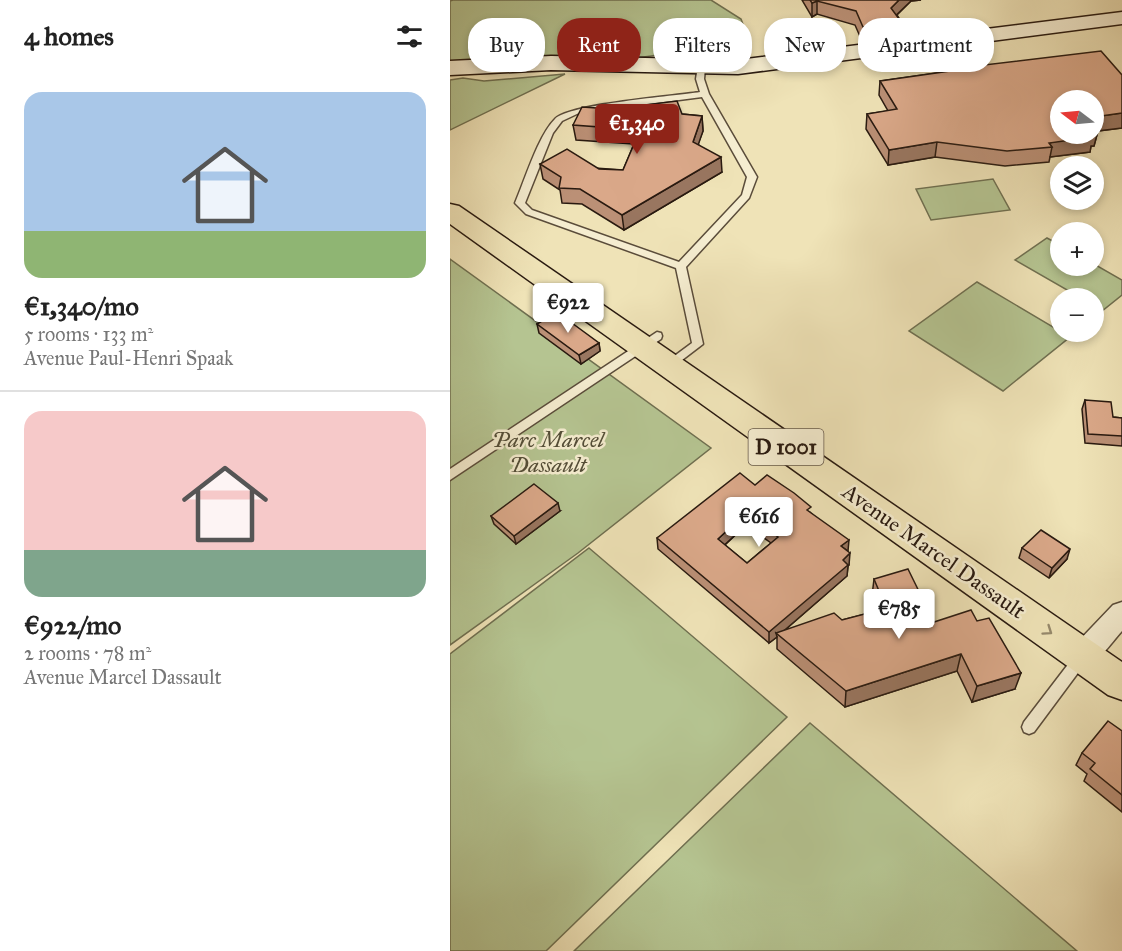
<!DOCTYPE html>
<meta charset="utf-8">
<style>
body{margin:0;font-family:"IM FELL Great Primer",serif;background:#f2f2f2;color:#222;height:100vh;display:flex;flex-direction:column;font-size:22px;white-space:nowrap}
*{box-sizing:border-box;margin:0}
p{font-size:20px;color:#767676}
.icon{flex:none;width:33px;height:33px;fill:none;stroke:currentColor;stroke-width:2;stroke-linecap:round;stroke-linejoin:round}
.map{position:relative;flex:1;overflow:hidden}
.drawer{display:flex;flex-direction:column;background:#fff;width:450px}
.drawer>*{flex:none}
.guide{position:absolute;left:18px;top:18px;width:564px;height:54px;display:flex;gap:12px}
.needle{width:39px;rotate:286deg}
.buttons{position:absolute;left:600px;top:90px;display:grid;gap:12px}
.buttons a{display:grid;place-items:center;width:54px;height:54px;border-radius:50%;background:#fff;box-shadow:0 3px 9px #0003;font-size:30px}
.price{position:absolute;translate:-50% -51px;padding:0 14px;border-radius:6px;background:#fff;color:#222;font-size:20px;line-height:39px;filter:drop-shadow(0 2px 3px #0008)}
.price::after{content:'';position:absolute;left:50%;top:36px;width:18px;height:14px;margin-left:-9px;background:inherit;clip-path:polygon(0 0,100% 0,50% 100%)}
.price.active{background:#8f2418;color:#fff}
ul{padding:0;list-style:none}
li{display:grid;align-content:center;gap:12px;height:318px;padding:0 24px}
li+li{border-top:2px solid #e0e0e0}
li span{display:grid;place-items:center;height:186px;border-radius:18px;color:#555}
li>.icon{margin-inline-start:auto}
span .icon{width:108px;height:108px;fill:#fffc;stroke-width:1}
li b{font-size:26px}
h2{display:flex;justify-content:space-between;align-items:center;height:72px;padding:0 24px;font-size:26px}
.tag{padding:0 21px;border-radius:24px;background:#fff;box-shadow:0 3px 9px #0003;font-size:21px;line-height:54px}
.tag.active{background:#8f2418;color:#fff}
main{display:flex;flex:1;min-height:0}
.map>svg:first-child{display:block}
</style>
<main>
<section class="drawer">
<h2>4 homes<svg class="icon" aria-label="filters" viewBox="0 0 24 24"><path d="M4 7h16M4 17h16"/><circle cx="9" cy="7" r="2"/><circle cx="15" cy="17" r="2"/></svg></h2>
<ul>
<li><span style="background:linear-gradient(#a9c7e8 75%,#8fb573 0)"><svg class="icon" aria-label="home" viewBox="0 0 24 24"><path d="M3 11l9-7 9 7M6 9v11h12V9"/></svg></span><div><b>€1,340/mo</b><p>5 rooms · 133 m²</p><p>Avenue Paul-Henri Spaak</p></div></li>
<li><span style="background:linear-gradient(#f6c9c9 75%,#7fa58c 0)"><svg class="icon" aria-label="home" viewBox="0 0 24 24"><path d="M3 11l9-7 9 7M6 9v11h12V9"/></svg></span><div><b>€922/mo</b><p>2 rooms · 78 m²</p><p>Avenue Marcel Dassault</p></div></li>
</ul>
</section>
<div class="map">
<svg width="672" height="951" viewBox="0 0 672 951">
<rect width="100%" height="100%" fill="#efe3b7"/>
<filter id="stains"><feTurbulence type="fractalNoise" baseFrequency=".00333" numOctaves="4"/><feColorMatrix values="0 0 0 0 .2 0 0 0 0 .09 0 0 0 0 .02 0 0 0 .5 -.17"/></filter>
<radialGradient id="worn" r=".72"><stop offset=".6" stop-color="#630" stop-opacity="0"/><stop offset="1" stop-color="#630" stop-opacity=".3"/></radialGradient>
<!-- green -->
<path fill="#b5c491" stroke="#6f6f50" stroke-width="1.5" d="M261,0L291,19L294,27L264,32L270,47L163,61L0,63V1L3,0Z
M115,74L0,130V80L13,78L34,81Z
M543,179L560,210L481,220L466,189Z
M597,238L610,245V266L644,264L672,280V295L652,311L644,306V298H631L565,260Z
M0,259L261,448L128,553L0,645Z
M527,282L620,337L553,391L459,331Z
M139,548L337,717L96,951H0V654Z
M360,723L627,951H124Z"/>
<g fill="none" stroke-linecap="round" stroke-linejoin="round">
<defs>
<path id="lane" d="M248,66L255,68L254,79L259,94L307,177L299,198L236,267L253,344L219,370L214,366L215,363L242,343L226,268L76,214L65,203C75,180 88,136 105,119C119,104 225,96 250,92L246,79ZM252,97L297,177L292,195L229,262L82,210L75,203L103,133L112,121L129,113Z
M207,332L211,333L212,336L211,339L0,480V469Z
M631,652L636,654L638,658L636,662L584,732L579,734L574,732L572,727L574,722L626,654Z"/>
<path id="street" d="M672,602V631C658,646 644,672 622,664L618,656L622,648L663,605Z"/>
<path id="secondary" d="M672,12V24L288,74L101,70L0,75V61L101,56L288,60Z"/>
<path id="primary" d="M0,204L9,206L672,662V700L658,695L0,224Z"/>
</defs>
<!-- lane casing -->
<use href="#lane" stroke="#5a4c3a" stroke-width="3"/>
<!-- street casing -->
<use href="#street" stroke="#5a4c3a" stroke-width="3"/>
<!-- secondary casing -->
<use href="#secondary" stroke="#291a10" stroke-width="3"/>
<!-- primary casing -->
<use href="#primary" stroke="#291a10" stroke-width="3"/>
<!-- lane -->
<use href="#lane" fill="#f5edd0" fill-rule="evenodd"/>
<!-- street -->
<use href="#street" fill="#f5edd0" fill-rule="evenodd"/>
<!-- secondary -->
<use href="#secondary" fill="#f5edd0" fill-rule="evenodd"/>
<!-- primary -->
<use href="#primary" fill="#efe3b7" fill-rule="evenodd"/>
</g>
<!-- wall -->
<path fill="#bb9076" stroke="#291a10" stroke-width="1.5" fill-rule="evenodd" d="M352,0H471L461,1L447,15L452,23L451,37L412,41L405,25L367,14L362,17Z
M500,69L672,75V128L648,131L644,146H641L640,152L600,157L599,162L555,166L485,157L438,165L416,129L417,114L438,111L429,95L430,81L500,71Z
M232,114L252,116L253,131L248,144L272,172L174,230L132,204L112,203L110,190L93,179L90,164L173,170L184,144L126,140L123,125Z
M87,324L149,343L150,351L131,364L89,333Z
M635,400L663,417L672,418V446L635,443L632,409Z
M305,485L360,512L398,551L399,565L398,566L397,576L335,630L392,620L427,611V609L422,596L424,579L484,622L565,689L522,702L507,671L395,707L327,649V637L319,643L208,549L207,538ZM296,525L321,543L297,563L275,545Z
M110,511L66,544L44,524L41,516Z
M572,548L617,559L599,578L569,558Z
M672,731V812L634,781L637,774L626,765L632,753Z"/>
<!-- shaded-wall -->
<path fill="#997660" stroke="#291a10" stroke-width="1.5" d="M449,0H471L461,1L440,21L441,8Z
M367,1V14L362,17V3Z
M672,113V128L648,131L644,146H641L640,152L600,157L602,147L599,143L639,134H644V117Z
M252,116L253,131L244,157L243,142Z
M487,142L485,157L438,165L439,150Z
M271,157L272,172L174,230L172,215Z
M149,343L150,351L131,364L129,355Z
M108,503L110,511L66,544L64,536Z
M296,513V525L269,550L268,539Z
M399,540L398,551L391,546Z
M620,549L617,559L599,578L602,568Z
M400,553L399,565L398,566L397,576L329,635L326,633L327,637L319,643V632Z
M511,654L507,671L395,707L396,691Z
M571,673L565,689L522,702L527,686Z"/>
<!-- building -->
<path fill="#daa889" stroke="#291a10" stroke-width="1.5" fill-rule="evenodd" d="M360,0H449L441,8L452,23L413,27L406,11L367,1L362,3Z
M651,51L672,75V113L644,117V100H610V134H641L643,137L599,143L602,147L557,151L487,142L439,150L417,114L447,109L430,81L501,71L500,69Z
M227,101L232,114L252,116L243,142L271,157L172,215L130,189L109,188L111,177L90,164L117,149L149,169L173,170L190,130L123,125L132,107L162,109Z
M644,125L648,131H644Z
M107,312L149,343L129,355L87,324Z
M635,400L661,402L663,417L672,418V436L638,434Z
M290,473L305,485L317,475L344,493L361,507L357,510L399,540L391,546L400,553L393,560L398,565L319,632L207,538ZM296,513L328,537L297,563L268,539Z
M84,484L108,503L64,536L41,516Z
M591,530L620,549L602,568L572,548Z
M458,569L484,622L521,610L527,621L539,618L571,673L527,686L511,654L396,691L326,633L384,613L392,620L430,610L428,604L434,603L424,579Z
M658,721L672,731V795L640,769L645,763L632,753Z"/>
<!-- one-way arrows -->
<defs><path id="oneway-chevron" d="M-2-3.5L2.5 0L-2 3.5" fill="none" stroke-width="1.6" stroke-linecap="round" stroke-linejoin="round" transform="scale(1.5)"/></defs>
<use stroke="#96896c" href="#oneway-chevron" transform="translate(598 631) rotate(35)"/>
<g text-anchor="middle" dominant-baseline="central" stroke-width="5" stroke-linejoin="round" paint-order="stroke">
<!-- shield labels -->
<rect fill="#f5edd0" stroke="#66594a" stroke-width="1.5" x="298.5" y="429" width="75" height="36" rx="4.5"/>
<g font-size="21" font-weight="bold" fill="#291a10">
<text x="336" y="447">D 1001</text>
</g>
<!-- park labels -->
<g font-size="22" font-style="italic" fill="#534d37" stroke="#f5edd0">
<text x="98" y="439">Parc Marcel<tspan x="98" dy="25">Dassault</tspan></text>
</g>
<!-- street labels -->
<g font-size="22" fill="#291a10" stroke="#f5edd0">
<text transform="translate(484 551) rotate(35)">Avenue Marcel Dassault</text>
</g>
</g>
<rect width="100%" height="100%" filter="url(#stains)"/>
<rect width="100%" height="100%" fill="url(#worn)"/>
</svg>
<div class="buttons">
<a><svg class="needle" viewBox="-14 -14 28 28"><path d="M0-13l5 13h-10z" fill="#e53935"/><path d="M0 13l5-13h-10z" fill="#767676"/></svg></a>
<a><svg class="icon" aria-label="layers" viewBox="0 0 24 24"><path d="M12 4l9 5-9 5-9-5zM3 14l9 5 9-5"/></svg></a>
<a>+</a>
<a>−</a>
</div>
<b class="price active" style="left:187px;top:155px">€1,340</b>
<b class="price" style="left:118px;top:334px">€922</b>
<b class="price" style="left:309px;top:548px">€616</b>
<b class="price" style="left:449px;top:640px">€785</b>
<div class="guide">
<a class="tag">Buy</a>
<a class="tag active">Rent</a>
<a class="tag">Filters</a>
<a class="tag">New</a>
<a class="tag">Apartment</a>
</div>
</div>
</main>
